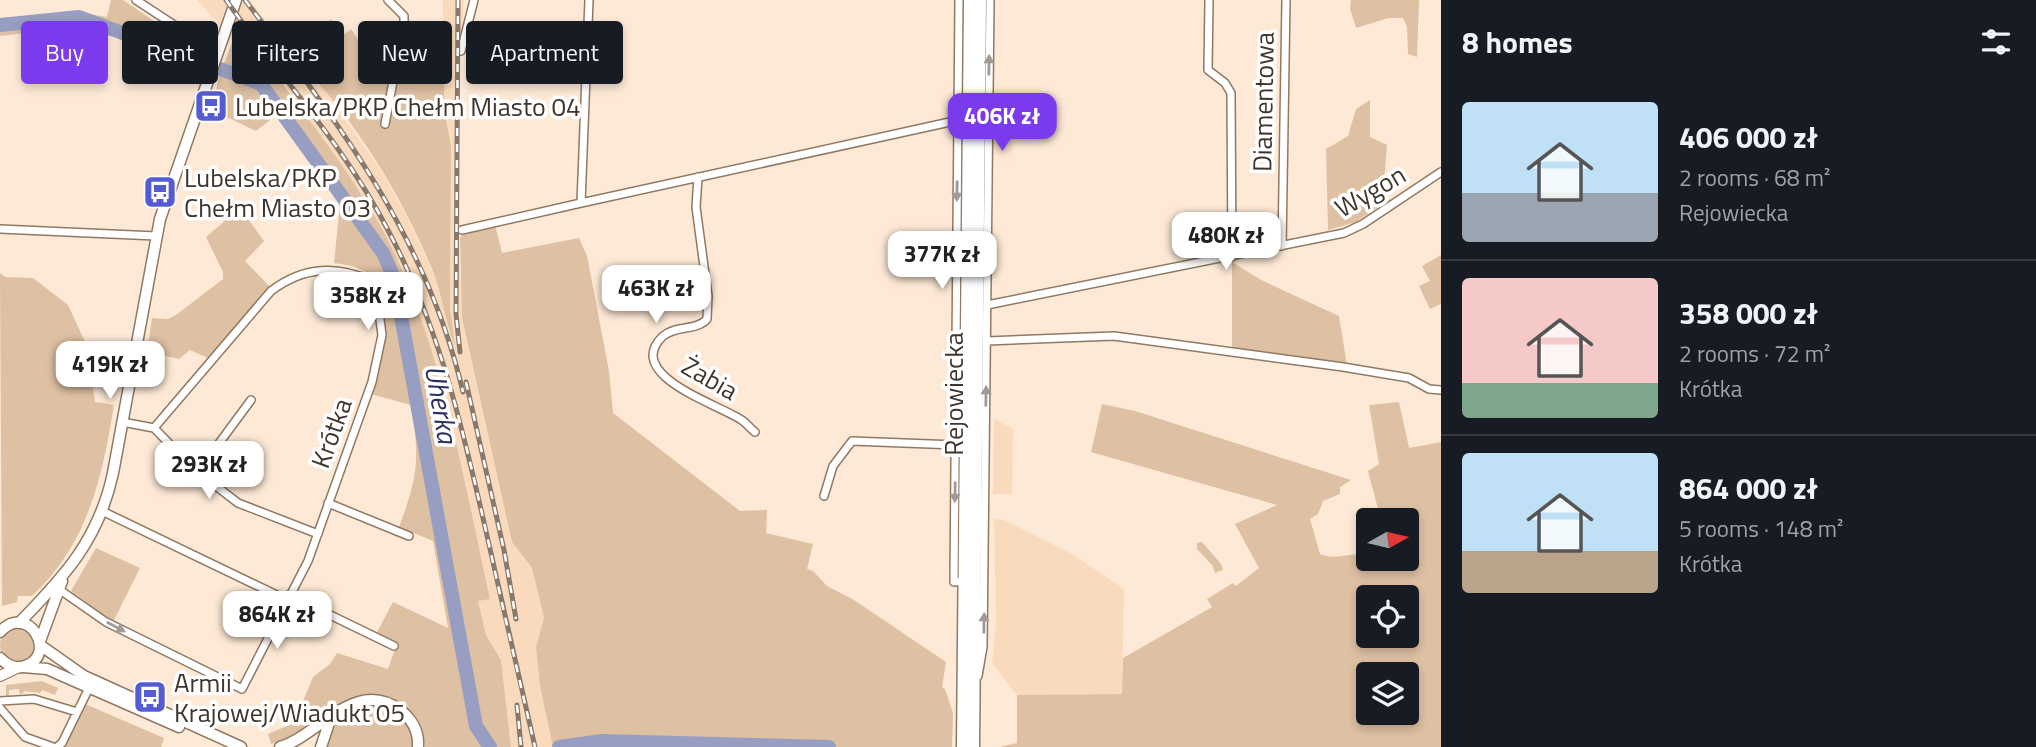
<!DOCTYPE html>
<meta charset="utf-8">
<style>
body{margin:0;font-family:"Titillium Web",sans-serif;background:#20242c;color:#f1f3f6;height:100vh;display:flex;flex-direction:column;font-size:26px;white-space:nowrap}
*{box-sizing:border-box;margin:0}
p{font-size:23px;color:#9ea1a6}
.icon{flex:none;width:38px;height:38px;fill:none;stroke:currentColor;stroke-width:2;stroke-linecap:round;stroke-linejoin:round}
.map{position:relative;flex:1;overflow:hidden}
.sheet{display:flex;flex-direction:column;background:#171b24;width:595px}
.sheet>*{flex:none}
.guide{position:absolute;left:21px;top:21px;width:665px;height:63px;display:flex;gap:14px}
.needle{width:46px;rotate:82deg}
.controls{position:absolute;left:1356px;top:508px;display:grid;gap:14px}
.controls a{display:grid;place-items:center;width:63px;height:63px;border-radius:7px;background:#171b24;box-shadow:0 4px 10px #0003;font-size:35px}
.price{position:absolute;translate:-50% -60px;padding:0 16px;border-radius:14px;background:#fff;color:#222;font-size:23px;line-height:46px;filter:drop-shadow(0 2px 4px #0008)}
.price::after{content:'';position:absolute;left:50%;top:42px;width:21px;height:16px;margin-left:-10px;background:inherit;clip-path:polygon(0 0,100% 0,50% 100%)}
.price.active{background:#7c3aed;color:#fff}
ul{padding:0;list-style:none}
li{display:flex;align-items:center;gap:21px;height:175px;padding:0 21px}
li+li{border-top:2px solid #363941}
li span{display:grid;place-items:center;flex:none;width:196px;height:140px;border-radius:7px;color:#555}
li>.icon{margin-inline-start:auto}
span .icon{width:84px;height:84px;fill:#fffc;stroke-width:1}
li b{font-size:30px}
h2{display:flex;justify-content:space-between;align-items:center;height:84px;padding:0 21px;font-size:30px}
.chip{padding:0 24px;border-radius:7px;background:#171b24;box-shadow:0 4px 10px #0003;font-size:24px;line-height:63px}
.chip.active{background:#7c3aed;color:#fff}
main{display:flex;flex:1;min-height:0}
.map>svg:first-child{display:block}
</style>
<main>
<div class="map">
<svg width="1441" height="747" viewBox="0 0 1441 747">
<rect width="100%" height="100%" fill="#fde9d6"/>
<!-- built -->
<path fill="#f9dabc" d="M197,0H250L287,51L315,77L380,169L406,215L432,270L454,341L450,308L451,146L444,110L443,0H464L459,69L458,204L462,317L512,542L532,568L544,618L536,647L540,686L553,747H511L501,660L486,635L478,601L490,598L457,452L436,371L399,262L362,199L267,63L243,51Z
M994,419L1013,429L1012,494H993Z
M994,519L1004,520L1072,554L1124,589L1122,694L1017,695L992,663L996,619Z"/>
<!-- green -->
<path fill="#dec0a3" fill-rule="evenodd" d="M111,0H123L166,29L163,34L171,40L175,36L207,54L203,65L85,26L0,36V18L77,12L107,17Z
M1351,0H1419L1417,57L1408,54L1407,27L1403,18H1388L1356,28L1350,9Z
M331,19L343,35L351,29L369,56L444,64V110L451,146L450,308L455,346C445,321 442,294 432,269C399,190 350,110 287,51Z
M233,40C246,54 264,59 275,74C318,132 371,199 400,265C446,370 465,487 490,599L478,601L486,635L501,660L511,747H425C423,727 416,712 398,702C347,672 317,736 271,744L268,734L294,723L313,677L330,664L337,653L388,669L397,644L376,634L393,602L448,628L433,541L399,527C418,476 420,459 411,405L371,394L385,330L377,284L387,279L385,272L375,276L353,266L334,263L340,204L278,114L256,131L212,110L219,76Z
M1370,100V137L1387,145L1384,181L1388,200L1356,222L1328,230L1326,149L1348,136L1356,109Z
M240,208L264,241L245,261L271,288L208,358L190,350L179,359L147,352L152,318L168,319L176,315L223,279V272L206,237Z
M495,225L502,253L579,238L587,256L609,371L613,413L740,511L767,510L766,533L813,544L807,569L813,571L827,586L854,600L946,662L942,688L945,689L953,713L952,747H553L540,686L536,647L544,618L532,568L512,542L462,317L460,237L466,232Z
M1441,255V304L1430,309L1419,286L1430,281L1422,266Z
M1232,262L1261,280L1339,316L1347,366L1232,351Z
M0,273L5,277L33,278L68,305L86,344L95,402L114,405C102,478 88,544 32,596H18L17,602L2,606Z
M1399,402L1409,448L1441,442V747H999L1017,743V695L1122,694L1123,658L1212,607L1207,599L1233,583L1236,586L1259,568L1235,524L1277,505L1091,452L1102,404L1135,411L1351,480L1340,487V494L1323,501L1318,514L1310,519L1320,554C1333,561 1353,552 1368,554V558H1407V520H1381L1368,471L1379,464L1369,405ZM1368,597H1407V635H1368ZM1368,674H1407V712H1368Z
M1202,542L1221,564L1223,570L1215,573L1212,565L1197,549V543Z
M96,548L140,568L113,622L71,591Z
M0 645a18 18 0 1 1 36 0a18 18 0 1 1-36 0Z
M42,681L58,688L55,695L42,690L40,693L25,691L20,695L19,689L9,690V696H6V685Z
M85,704L164,738L161,747H63Z
M366,705C392,706 412,720 413,747H326C333,722 341,713 366,705Z"/>
<g fill="none" stroke-linecap="round" stroke-linejoin="round">
<!-- river -->
<path stroke="#979ec1" stroke-width="14" d="M0,25L79,17L261,84L383,253L394,278L476,726L490,747
M559,747L602,741L829,747"/>
<defs>
<path id="minor" d="M136,0L217,53
M589,0L581,203L959,120
M959,0L954,582L965,581
M1209,0L1208,70L1225,83L1231,93L1232,257
M461,51L474,0
M385,124L404,23V16L388,0
M698,177L696,207L708,296L707,319C697,331 676,325 663,336C621,376 724,406 743,421C747,424 751,429 755,432
M0,229L156,236
M462,230L581,203
M1282,246L1286,0
M987,305L1344,233L1363,224L1441,172
M987,341L1114,336L1343,367L1409,378L1429,389L1441,390
M122,422L154,428L194,469L238,503L318,534
M194,469L217,446L251,400
M824,496L833,466L852,441L956,445
M328,503L409,536
M102,511L287,600
M60,590L106,622L242,689L308,561L372,382L382,335L375,282C337,265 304,266 271,291L154,428
M289,595L394,646
M978,676L983,647L990,0
M0,701L34,699L77,712
M0,708L25,737L53,747
M57,747L62,743L89,688"/>
<path id="tertiary" d="M0,676L19,667"/>
<path id="secondary" d="M19,623C65,576 99,539 113,473L160,219L236,0
M0,632C28,601 59,655 25,666C15,670 7,665 0,658
M40,641L62,581
M40,645L84,676L241,747
M23,667L47,669L179,727
M280,747C320,735 355,677 400,710C412,719 419,732 418,747
M321,747L330,720"/>
<path id="trunk" d="M963,747L970,0
M973,747L980,0"/>
</defs>
<!-- minor casing -->
<use href="#minor" stroke="#907963" stroke-width="10"/>
<!-- tertiary casing -->
<use href="#tertiary" stroke="#907963" stroke-width="12"/>
<!-- secondary casing -->
<use href="#secondary" stroke="#907963" stroke-width="13"/>
<!-- trunk casing -->
<use href="#trunk" stroke="#907963" stroke-width="15"/>
<!-- minor -->
<use href="#minor" stroke="#fff" stroke-width="7"/>
<!-- tertiary -->
<use href="#tertiary" stroke="#fff" stroke-width="10"/>
<!-- secondary -->
<use href="#secondary" stroke="#fff" stroke-width="10"/>
<!-- trunk -->
<use href="#trunk" stroke="#fff" stroke-width="12"/>
<defs>
<path id="rail" d="M226,0C281,77 347,149 390,234C441,331 464,434 488,540C503,609 519,678 535,747
M245,0C339,124 427,237 463,392
M458,0L456,314L460,352
M466,382L504,550L516,619
M517,705L521,747"/>
</defs>
<!-- rail casing -->
<use href="#rail" stroke="#87796b" stroke-width="5"/>
<!-- rail -->
<use href="#rail" stroke="#fff" stroke-width="2.5" stroke-dasharray="8" stroke-linecap="butt"/>
</g>
<!-- one-way arrows -->
<defs><path id="oneway-solid" d="M-6-.8H1V-3.2L6.5 0L1 3.2V.8H-6Z" transform="scale(1.75)"/></defs>
<g fill="#9f9a95">
<use href="#oneway-solid" transform="translate(989 65) rotate(-89)"/>
<use href="#oneway-solid" transform="translate(957 191) rotate(91)"/>
<use href="#oneway-solid" transform="translate(986 396) rotate(-89)"/>
<use href="#oneway-solid" transform="translate(955 492) rotate(91)"/>
<use href="#oneway-solid" transform="translate(984 623) rotate(-89)"/>
<use href="#oneway-solid" transform="translate(116 627) rotate(28)"/>
</g>
<!-- icons -->
<defs>
<symbol id="bus-square" viewBox="-11 -11 22 22"><rect x="-9" y="-9" width="18" height="18" rx="4" fill="#555bd2" stroke="#fff"/><path d="M-5-6H5V4H4V6H2V4H-2V6H-4V4H-5ZM-3.5-4V0h7V-4ZM-3.5 1.2v1.5H-2V1.2ZM2 1.2v1.5H3.5V1.2Z" fill="#fff"/></symbol>
</defs>
<g fill-rule="evenodd">
<use href="#bus-square" x="192" y="87" width="38" height="38"/>
<use href="#bus-square" x="141" y="173" width="38" height="38"/>
<use href="#bus-square" x="131" y="678" width="38" height="38"/>
</g>
<g text-anchor="middle" dominant-baseline="central" stroke-width="7" stroke-linejoin="round" paint-order="stroke">
<!-- street labels -->
<g font-size="26" fill="#3f352b" stroke="#fff">
<text transform="translate(1263 102) rotate(-89)">Diamentowa</text>
<text transform="translate(1370 191) rotate(-30)">Wygon</text>
<text transform="translate(710 378) rotate(30)">Żabia</text>
<text transform="translate(953 394) rotate(-90)">Rejowiecka</text>
<text transform="translate(331 433) rotate(-70)">Krótka</text>
</g>
<!-- poi labels -->
<g font-size="26" fill="#3f352b" stroke="#fff" text-anchor="start">
<text x="235" y="106">Lubelska/PKP Chełm Miasto 04</text>
<text x="184" y="177">Lubelska/PKP<tspan x="184" dy="30">Chełm Miasto 03</tspan></text>
<text x="174" y="682">Armii<tspan x="174" dy="30">Krajowej/Wiadukt 05</tspan></text>
</g>
<!-- water labels -->
<g font-size="28" font-style="italic" fill="#2a305e" stroke="#fff">
<text transform="translate(442 404) rotate(80)">Uherka</text>
</g>
</g>
</svg>
<div class="controls">
<a><svg class="needle" viewBox="-14 -14 28 28"><path d="M0-13l5 13h-10z" fill="#e53935"/><path d="M0 13l5-13h-10z" fill="#9ea1a6"/></svg></a>
<a><svg class="icon" aria-label="locate" viewBox="0 0 24 24"><circle cx="12" cy="12" r="6"/><path d="M12 2v4M12 18v4M2 12h4M18 12h4"/></svg></a>
<a><svg class="icon" aria-label="layers" viewBox="0 0 24 24"><path d="M12 4l9 5-9 5-9-5zM3 14l9 5 9-5"/></svg></a>
</div>
<b class="price active" style="left:1002px;top:153px">406K zł</b>
<b class="price" style="left:1226px;top:272px">480K zł</b>
<b class="price" style="left:942px;top:291px">377K zł</b>
<b class="price" style="left:656px;top:325px">463K zł</b>
<b class="price" style="left:368px;top:332px">358K zł</b>
<b class="price" style="left:110px;top:401px">419K zł</b>
<b class="price" style="left:209px;top:501px">293K zł</b>
<b class="price" style="left:277px;top:651px">864K zł</b>
<div class="guide">
<a class="chip active">Buy</a>
<a class="chip">Rent</a>
<a class="chip">Filters</a>
<a class="chip">New</a>
<a class="chip">Apartment</a>
</div>
</div>
<section class="sheet">
<h2>8 homes<svg class="icon" aria-label="filters" viewBox="0 0 24 24"><path d="M4 7h16M4 17h16"/><circle cx="9" cy="7" r="2"/><circle cx="15" cy="17" r="2"/></svg></h2>
<ul>
<li><span style="background:linear-gradient(#bfe0f5 65%,#9aa5b1 0)"><svg class="icon" aria-label="home" viewBox="0 0 24 24"><path d="M3 11l9-7 9 7M6 9v11h12V9"/></svg></span><div><b>406 000 zł</b><p>2 rooms · 68 m²</p><p>Rejowiecka</p></div></li>
<li><span style="background:linear-gradient(#f6c9c9 75%,#7fa58c 0)"><svg class="icon" aria-label="home" viewBox="0 0 24 24"><path d="M3 11l9-7 9 7M6 9v11h12V9"/></svg></span><div><b>358 000 zł</b><p>2 rooms · 72 m²</p><p>Krótka</p></div></li>
<li><span style="background:linear-gradient(#bfe0f5 70%,#b9a48a 0)"><svg class="icon" aria-label="home" viewBox="0 0 24 24"><path d="M3 11l9-7 9 7M6 9v11h12V9"/></svg></span><div><b>864 000 zł</b><p>5 rooms · 148 m²</p><p>Krótka</p></div></li>
</ul>
</section>
</main>
